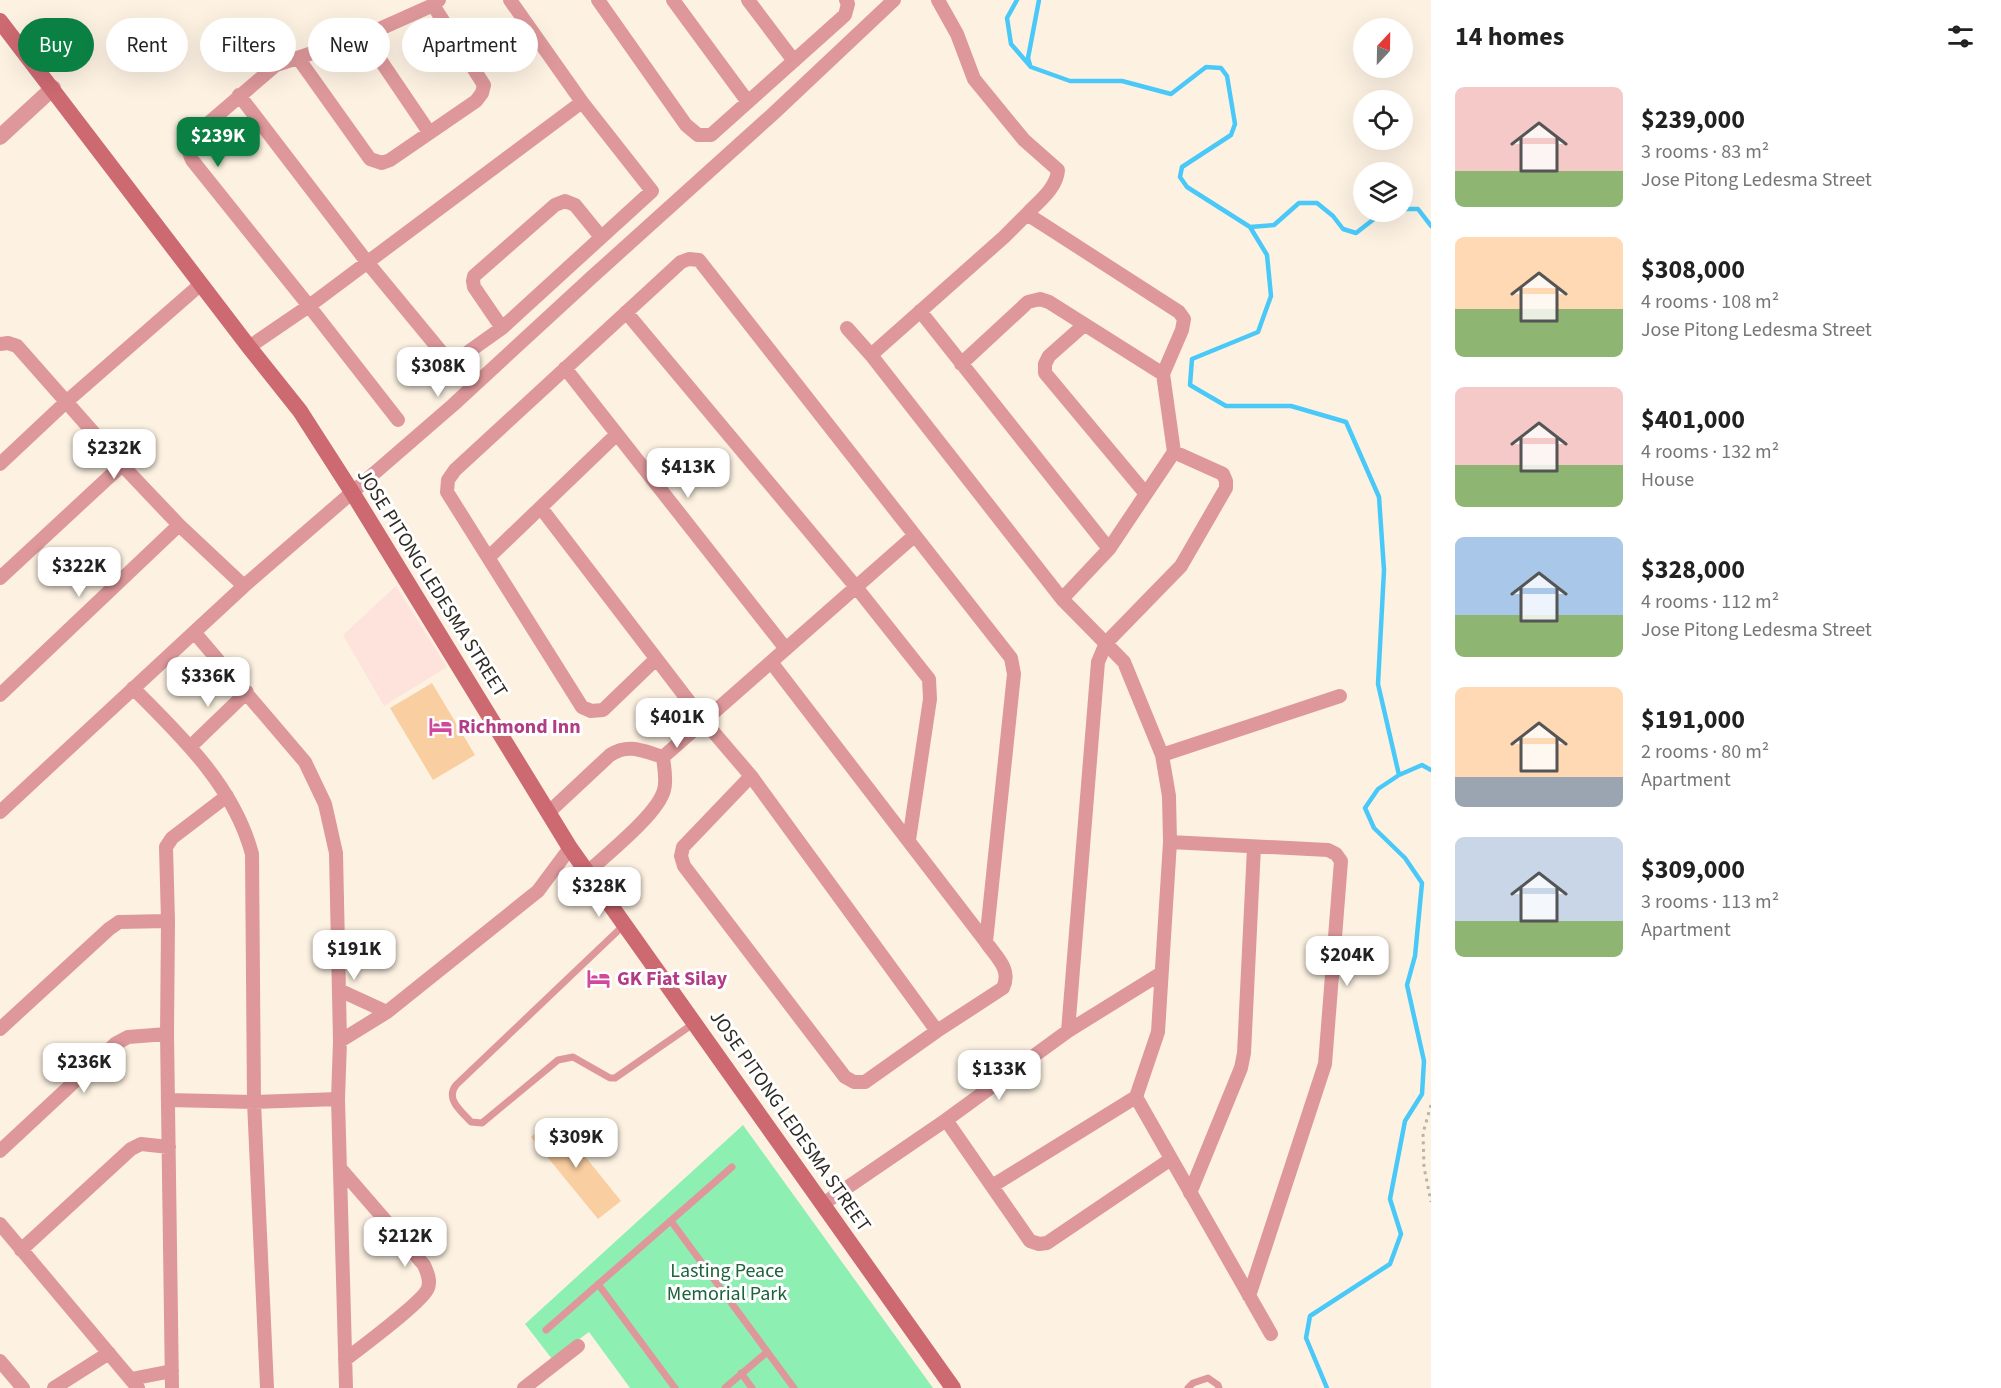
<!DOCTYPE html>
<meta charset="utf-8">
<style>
body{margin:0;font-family:"Source Sans 3",sans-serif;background:#f2f2f2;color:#222;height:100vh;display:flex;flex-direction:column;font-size:22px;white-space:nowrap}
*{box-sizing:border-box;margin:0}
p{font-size:20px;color:#767676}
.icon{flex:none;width:33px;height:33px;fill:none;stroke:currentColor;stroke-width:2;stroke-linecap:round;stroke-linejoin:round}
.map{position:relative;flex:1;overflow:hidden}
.panel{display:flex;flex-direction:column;background:#fff;width:570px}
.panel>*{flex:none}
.banner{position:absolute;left:18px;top:18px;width:570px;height:54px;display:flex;gap:12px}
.needle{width:39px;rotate:22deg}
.fabs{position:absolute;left:1353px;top:18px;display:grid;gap:12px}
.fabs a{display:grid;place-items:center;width:60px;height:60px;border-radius:50%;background:#fff;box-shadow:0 6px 24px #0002;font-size:30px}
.price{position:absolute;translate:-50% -51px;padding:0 14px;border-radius:12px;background:#fff;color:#222;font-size:20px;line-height:39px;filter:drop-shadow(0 2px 3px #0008)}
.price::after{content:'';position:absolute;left:50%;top:36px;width:18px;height:14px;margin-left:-9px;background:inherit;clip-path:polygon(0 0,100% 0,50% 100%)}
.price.selected{background:#0b8043;color:#fff}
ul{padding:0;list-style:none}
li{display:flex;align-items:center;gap:18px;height:150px;padding:0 24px}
li span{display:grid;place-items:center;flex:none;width:168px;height:120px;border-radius:9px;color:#555}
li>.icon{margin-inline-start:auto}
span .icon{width:72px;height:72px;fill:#fffc;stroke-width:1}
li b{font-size:26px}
h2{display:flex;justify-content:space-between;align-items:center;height:72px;padding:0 24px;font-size:26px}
.pill{padding:0 21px;border-radius:27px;background:#fff;box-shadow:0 6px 24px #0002;font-size:21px;line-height:54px}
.pill.selected{background:#0b8043;color:#fff}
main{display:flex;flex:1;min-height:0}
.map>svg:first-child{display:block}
</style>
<main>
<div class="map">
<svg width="1431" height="1388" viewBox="0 0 1431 1388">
<rect width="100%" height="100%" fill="#fdf2e2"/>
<!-- industrial -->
<path fill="#fde3db" d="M396,586L447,667L384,706L343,635Z"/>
<!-- green -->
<path fill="#8eefb2" d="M743,1125L933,1388H630L589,1332L552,1359L525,1324Z"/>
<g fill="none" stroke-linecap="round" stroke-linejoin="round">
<!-- stream -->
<path stroke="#4ac9f8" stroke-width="4.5" d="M1017,0L1007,18L1011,44L1031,67L1070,81H1122L1171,94L1206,67L1221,68L1227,76L1235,124L1231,135L1182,167L1180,177L1187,187L1250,227L1274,225L1299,203H1317L1333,216L1343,229L1356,233L1374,219L1390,212
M1030,65L1028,58L1039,0
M1402,209H1418L1431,226
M1250,227L1267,255L1271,296L1258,332L1192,359L1190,385L1226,406H1291L1346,422L1379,497L1384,570L1378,684L1399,775L1378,789L1365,808L1374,828L1405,858L1422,883L1415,956L1407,985L1424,1061L1422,1094L1405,1121L1390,1199L1401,1234L1390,1264L1310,1316L1306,1338L1327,1388
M1399,775L1422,765L1431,770"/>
</g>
<!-- building -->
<path fill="#f9cea1" d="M432,683L475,755L433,780L390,708Z
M554,1118L621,1201L598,1219L531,1137Z"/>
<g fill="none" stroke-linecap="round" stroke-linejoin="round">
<!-- path -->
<path stroke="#bcb3a6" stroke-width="3" stroke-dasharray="3 4.5" stroke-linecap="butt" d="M1431,1105L1423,1133L1424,1167L1431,1202"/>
<!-- service -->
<path stroke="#de989b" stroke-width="7" d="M624,925L456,1085C445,1099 461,1111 471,1122L482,1123L558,1060L573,1057L610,1078H615L693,1024
M671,1221L794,1388
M598,1284L675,1388
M546,1330L732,1167
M741,1373L752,1388
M725,1388L767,1352
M1188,1388L1193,1383L1208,1378L1218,1385L1219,1388"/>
<!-- minor -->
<path stroke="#de989b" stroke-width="14" d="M598,0L686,125L698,135H711L845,15L848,4L846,0
M673,0L748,102
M748,0L794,61
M938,0L957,34L974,79L1024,140L1058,170C1057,188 1038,202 1027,214
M364,36L429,132
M298,58L370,159L382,163L390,160L476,101L482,93L484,85L433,5
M239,95L367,262L443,354L457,360L502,328L652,191L582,102L510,0
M920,311L1109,549
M626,312L856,587L929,679L930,699L909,840
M1084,325L1049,356L1045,364V373L1146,494
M502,328L474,287L473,281L474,276L555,205L565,201L575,205L601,237
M847,328L871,355L1062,599L1124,662L1162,755L1169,796L1170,842L1158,1032L1136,1097L992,1186
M0,344L8,343L17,346L122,465L179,525L244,586
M249,347L309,306L582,102
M871,355L1004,237L1027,214L1179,312L1184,319L1182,330L1163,374L1174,452L1109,549L1062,599
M961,364L1028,302L1040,299L1049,302L1163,374
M565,368L786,649
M398,420L309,306L192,160L188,150L191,138L276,65L364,36L433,5L439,0
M0,464L66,402L201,284
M541,508L704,721L751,776L937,1031
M489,557L617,434
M0,578L122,465
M194,632L305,762L325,804L336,853L340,1041L338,1099L346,1388
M656,659L603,710L591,711L582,707L447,492L448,480L455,470L681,262L689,259L699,260L1011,658L1014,674L986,942
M133,688C181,736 234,786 252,854L254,1102L267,1388
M0,695L179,525
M191,746L247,692
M1162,755L1340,696
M663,757L914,536
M751,776L683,847L681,856L684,866L845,1077L854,1082H865L937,1031L1003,988C1012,969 996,957 986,942L771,662
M0,812L244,586L453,405L592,277L774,113L894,0
M549,812L610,755C629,743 643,751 663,757C664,767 667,780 664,790C658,814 607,854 588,872
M1170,842L1328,850L1336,854L1341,861L1325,1064L1249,1296
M339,990L387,1012
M0,1029L109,929L119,922L168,921
M1068,1031L1098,662L1106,643L1181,566L1226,488V481L1223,474L1174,452
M340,1041L387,1012L538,891L570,848
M1136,1097L1271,1334
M168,1100L254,1102L338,1099
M946,1120L1030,1241L1039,1244L1047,1243L1171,1159
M0,1151L115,1044L128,1037L167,1034
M340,1168L424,1265C427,1272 431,1280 428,1288C424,1301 360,1348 345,1360
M1190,1193L1241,1068L1244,1053L1254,847
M823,1204L946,1120L1068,1031L1160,974
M0,1224L138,1388
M21,1250L131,1149L141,1144L169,1147
M0,1361L23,1388
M131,1379L172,1371
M54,1388L109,1353
M172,1388L167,1034L168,921L166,847L172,838L227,796
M524,1388L578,1346"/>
<!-- tertiary -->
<path stroke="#de989b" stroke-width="16" d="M0,137L53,88"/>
<!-- secondary -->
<path stroke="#cd6971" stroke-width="16" d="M0,21L249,347L300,411L352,492L570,848L953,1388"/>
</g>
<!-- icons -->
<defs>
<symbol id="hotel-bare" viewBox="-9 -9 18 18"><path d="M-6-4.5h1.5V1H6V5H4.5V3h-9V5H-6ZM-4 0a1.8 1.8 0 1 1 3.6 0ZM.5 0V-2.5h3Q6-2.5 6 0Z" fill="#d1479c" stroke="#fff" stroke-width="2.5" paint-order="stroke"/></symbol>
</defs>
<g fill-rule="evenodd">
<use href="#hotel-bare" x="424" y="710" width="33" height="33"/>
<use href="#hotel-bare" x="582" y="962" width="33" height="33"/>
</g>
<g text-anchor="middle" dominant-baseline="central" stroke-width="6" stroke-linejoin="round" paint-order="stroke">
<!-- street labels -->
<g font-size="20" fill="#2f2b25" stroke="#fff">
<text transform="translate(432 583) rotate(58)">JOSE PITONG LEDESMA STREET</text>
<text transform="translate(790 1121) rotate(55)">JOSE PITONG LEDESMA STREET</text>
</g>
<!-- hotel labels -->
<g font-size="20" font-weight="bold" fill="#b23c85" stroke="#fff" text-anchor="start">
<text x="458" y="727">Richmond Inn</text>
<text x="617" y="979">GK Fiat Silay</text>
</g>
<!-- park labels -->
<g font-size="20" fill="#1c623b" stroke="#fff">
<text x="727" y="1271">Lasting Peace<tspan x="727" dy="23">Memorial Park</tspan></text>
</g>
</g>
</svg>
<div class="fabs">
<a><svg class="needle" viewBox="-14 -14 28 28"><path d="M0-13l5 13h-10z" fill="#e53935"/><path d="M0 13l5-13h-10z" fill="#767676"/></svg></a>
<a><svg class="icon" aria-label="locate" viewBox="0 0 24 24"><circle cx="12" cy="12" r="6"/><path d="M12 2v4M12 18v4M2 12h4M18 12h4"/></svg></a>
<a><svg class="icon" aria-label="layers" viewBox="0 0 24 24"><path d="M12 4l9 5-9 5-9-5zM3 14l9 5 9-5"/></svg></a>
</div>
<b class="price selected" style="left:218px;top:168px">$239K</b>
<b class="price" style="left:438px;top:398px">$308K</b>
<b class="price" style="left:114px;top:480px">$232K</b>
<b class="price" style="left:688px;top:499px">$413K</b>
<b class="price" style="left:79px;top:598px">$322K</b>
<b class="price" style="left:208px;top:708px">$336K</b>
<b class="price" style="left:677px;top:749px">$401K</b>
<b class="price" style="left:599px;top:918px">$328K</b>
<b class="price" style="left:354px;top:981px">$191K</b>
<b class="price" style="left:1347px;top:987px">$204K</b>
<b class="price" style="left:84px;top:1094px">$236K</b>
<b class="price" style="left:999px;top:1101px">$133K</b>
<b class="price" style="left:576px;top:1169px">$309K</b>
<b class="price" style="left:405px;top:1268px">$212K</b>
<div class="banner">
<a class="pill selected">Buy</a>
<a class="pill">Rent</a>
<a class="pill">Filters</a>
<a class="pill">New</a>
<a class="pill">Apartment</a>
</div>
</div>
<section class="panel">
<h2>14 homes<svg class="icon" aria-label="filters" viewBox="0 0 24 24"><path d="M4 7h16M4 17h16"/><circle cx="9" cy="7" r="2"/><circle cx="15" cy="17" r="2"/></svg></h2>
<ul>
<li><span style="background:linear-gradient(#f6c9c9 70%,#8fb573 0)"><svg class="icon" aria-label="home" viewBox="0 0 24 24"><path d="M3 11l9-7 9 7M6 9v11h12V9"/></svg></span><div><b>$239,000</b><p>3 rooms · 83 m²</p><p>Jose Pitong Ledesma Street</p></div></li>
<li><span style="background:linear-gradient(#ffd9b3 60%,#8fb573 0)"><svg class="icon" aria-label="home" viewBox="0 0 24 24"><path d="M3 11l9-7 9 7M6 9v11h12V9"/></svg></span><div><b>$308,000</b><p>4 rooms · 108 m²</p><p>Jose Pitong Ledesma Street</p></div></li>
<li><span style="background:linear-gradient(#f6c9c9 65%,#8fb573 0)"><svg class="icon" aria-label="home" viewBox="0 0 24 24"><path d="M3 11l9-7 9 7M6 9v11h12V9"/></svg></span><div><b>$401,000</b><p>4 rooms · 132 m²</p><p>House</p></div></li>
<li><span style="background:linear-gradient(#a9c7e8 65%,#8fb573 0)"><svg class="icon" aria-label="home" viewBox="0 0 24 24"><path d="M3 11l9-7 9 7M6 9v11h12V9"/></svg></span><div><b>$328,000</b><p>4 rooms · 112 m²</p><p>Jose Pitong Ledesma Street</p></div></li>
<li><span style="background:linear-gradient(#ffd9b3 75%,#9aa5b1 0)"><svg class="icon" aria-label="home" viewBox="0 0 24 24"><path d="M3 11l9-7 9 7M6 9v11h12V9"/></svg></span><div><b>$191,000</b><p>2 rooms · 80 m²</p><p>Apartment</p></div></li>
<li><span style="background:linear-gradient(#c9d6e8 70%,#8fb573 0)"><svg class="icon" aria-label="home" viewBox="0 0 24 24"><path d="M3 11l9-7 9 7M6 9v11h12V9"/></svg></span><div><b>$309,000</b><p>3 rooms · 113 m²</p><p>Apartment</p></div></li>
</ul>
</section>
</main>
